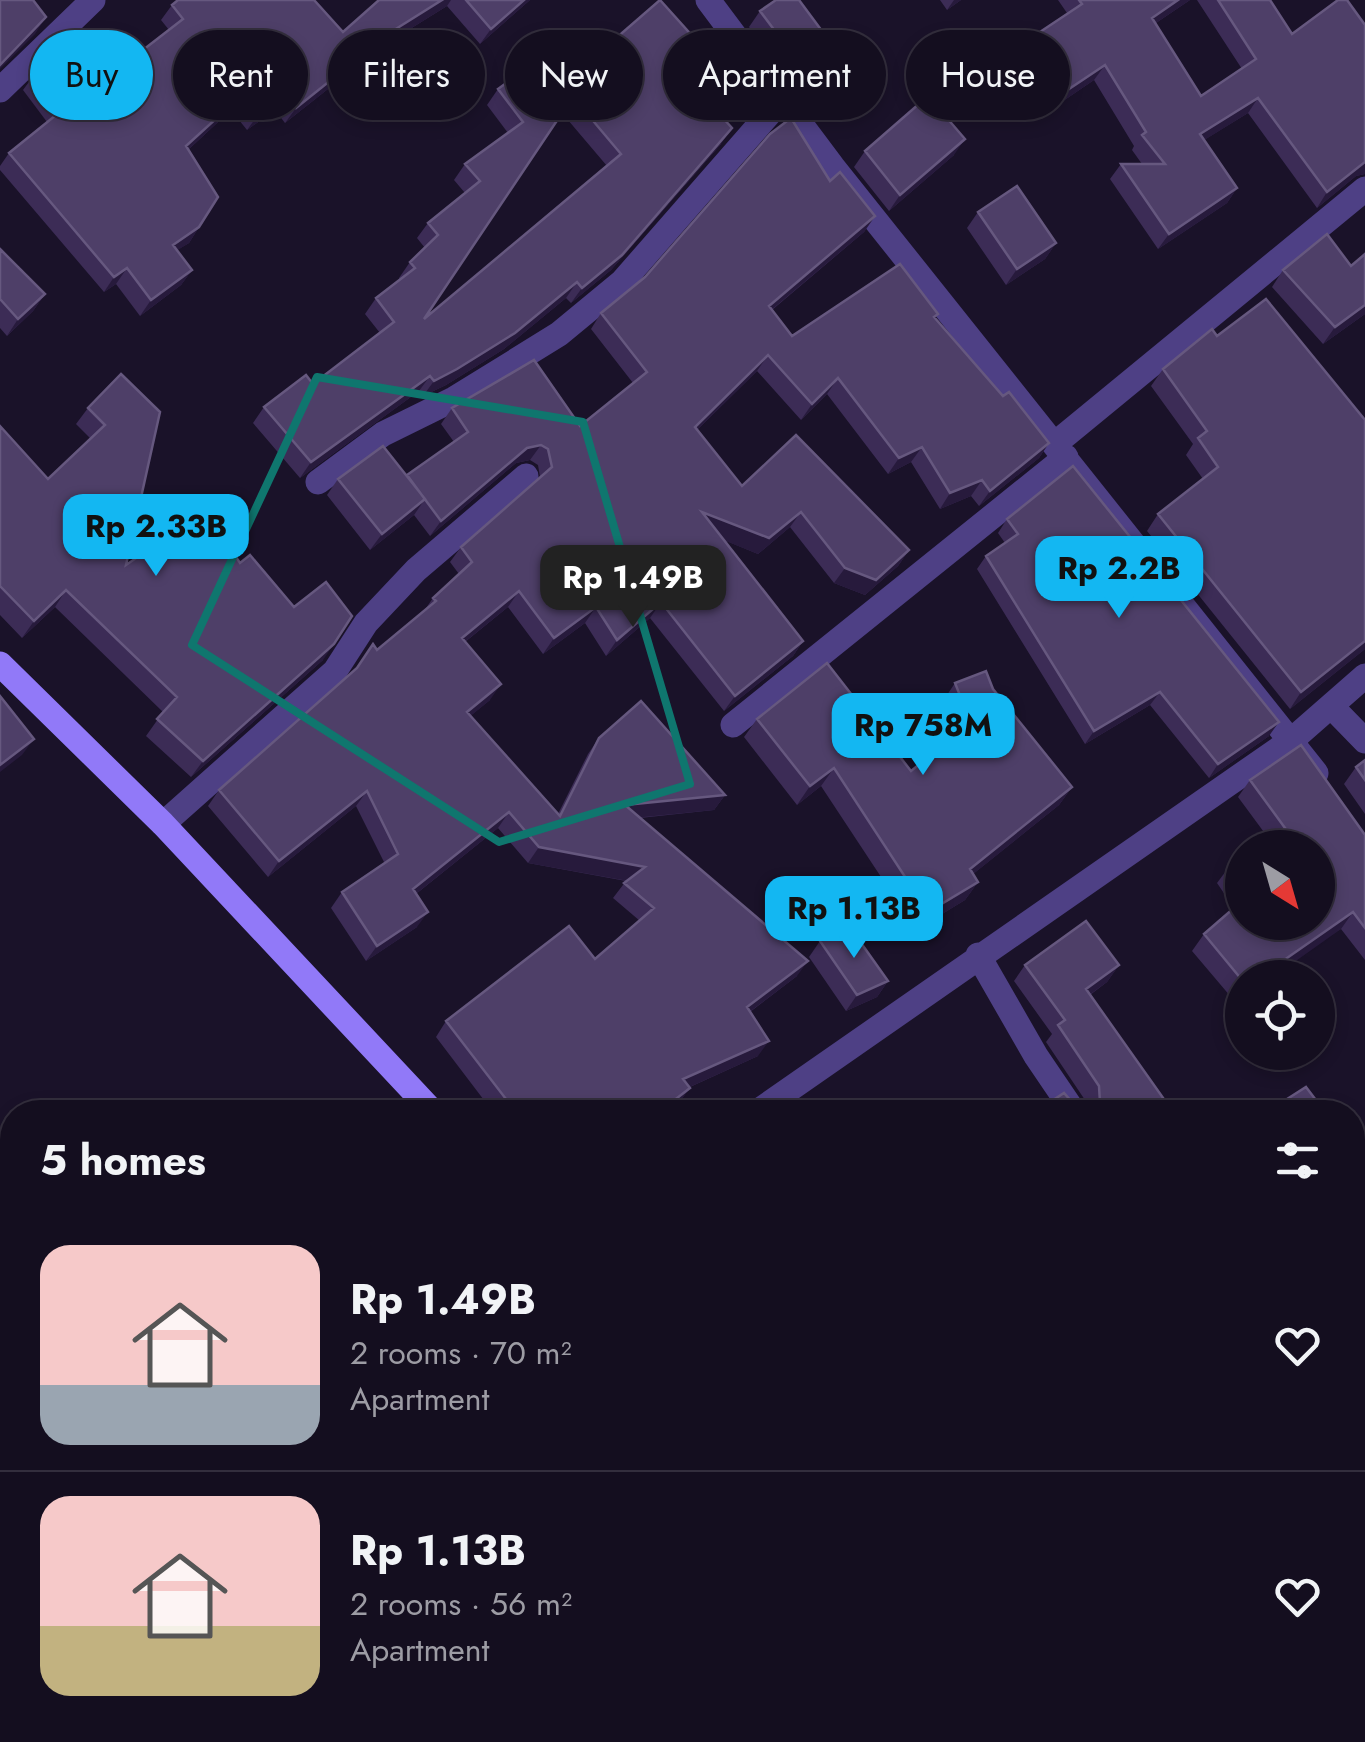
<!DOCTYPE html>
<meta charset="utf-8">
<style>
body{margin:0;font-family:Jost,sans-serif;background:#211c2c;color:#f1f3f6;height:100vh;display:flex;flex-direction:column;font-size:38px;white-space:nowrap}
*{box-sizing:border-box;margin:0}
p{font-size:32px;color:#9d9ca4}
.icon{flex:none;width:55px;height:55px;fill:none;stroke:currentColor;stroke-width:2;stroke-linecap:round;stroke-linejoin:round}
.map{position:relative;flex:1;overflow:hidden}
.side{position:absolute;left:0px;top:1100px;width:1365px;height:642px;display:flex;flex-direction:column;background:#140e1f;border-radius:40px 40px 0 0;box-shadow:0 5px 15px #0003,0 0 0 2px #332e3d}
.side>*{flex:none}
.hud{position:absolute;left:30px;top:30px;width:1305px;height:90px;display:flex;gap:20px}
.needle{width:65px;rotate:143deg}
.buttons{position:absolute;left:1225px;top:830px;display:grid;gap:20px}
.buttons a{display:grid;place-items:center;width:110px;height:110px;border-radius:50%;background:#140e1f;box-shadow:0 5px 15px #0003,0 0 0 2px #332e3d;font-size:50px}
.price{position:absolute;translate:-50% -85px;padding:0 22px;border-radius:20px;background:#13b7f2;color:#111;font-size:32px;line-height:65px;filter:drop-shadow(0 2px 5px #0008)}
.price::after{content:'';position:absolute;left:50%;top:60px;width:30px;height:22px;margin-left:-15px;background:inherit;clip-path:polygon(0 0,100% 0,50% 100%)}
.price.selected{background:#222;color:#fff}
ul{padding:0;list-style:none}
li{display:flex;align-items:center;gap:30px;height:250px;padding:0 40px}
li+li{border-top:2px solid #332e3d}
li span{display:grid;place-items:center;flex:none;width:280px;height:200px;border-radius:30px;color:#555}
li>.icon{margin-inline-start:auto}
span .icon{width:120px;height:120px;fill:#fffc;stroke-width:1}
li b{font-size:42px}
h2{display:flex;justify-content:space-between;align-items:center;height:120px;padding:0 40px;font-size:42px}
.tag{padding:0 35px;border-radius:45px;background:#140e1f;box-shadow:0 5px 15px #0003,0 0 0 2px #332e3d;font-size:35px;line-height:90px}
.tag.selected{background:#13b7f2;color:#111}
.map>svg:first-child{display:block}
</style>
<div class="map">
<svg width="1365" height="1742" viewBox="0 0 1365 1742">
<rect width="100%" height="100%" fill="#1a1229"/>
<g fill="none" stroke-linecap="round" stroke-linejoin="round">
<!-- lane -->
<path stroke="#4e4085" stroke-width="22" d="M0,1722L12,1711"/>
<!-- street -->
<path stroke="#4e4085" stroke-width="25" d="M708,0L833,167L1316,773
M0,90L93,0
M1056,443L1365,189
M318,482L383,434L454,399L559,334L622,282L782,99
M1331,706L1365,741
M733,725L1066,457
M163,824L335,671L366,623L416,570L526,476
M978,955L1036,1056L1074,1112
M757,1112L1293,739L1365,676"/>
<!-- secondary -->
<path stroke="#9179f8" stroke-width="25" d="M0,664L163,824L433,1112
M1010,1730L1022,1742"/>
</g>
<!-- wall -->
<path fill="#3c2c56" fill-rule="evenodd" d="M379,0H530L480,44L447,6L381,47L285,123L275,110L247,130L231,110L188,150L199,227L189,243L177,250L192,270L181,285L140,316L116,284L104,292L0,170V166L9,153L47,122L23,90L34,75L70,50L107,59L121,67L169,30L161,20L172,5L343,32Z
M940,0H961L947,10Z
M1058,0H1190L1156,23L1201,96L1242,69L1197,0H1270L1292,34L1365,25V174L1356,176L1317,208L1248,113L1204,140L1237,188L1227,203L1158,249L1110,179L1121,164H1142L1132,150L1134,146L1094,80L1041,116L1006,64L1016,48L1067,13Z
M760,11L842,58L831,74L800,95L749,27Z
M705,50L750,53L739,69L706,99L721,144L611,270L571,303L566,298L504,349L446,385L423,396L419,391L300,478L253,423L264,407L313,384L380,333L365,314L376,298L400,279L399,278L410,262L425,248L417,238L428,223L465,193L454,180L465,164L508,133L487,105L498,89L552,99L562,85ZM562,113L607,166L424,319Z
M865,151L954,155L889,211L854,167Z
M830,181L875,216L864,232L772,310L792,336L938,314L935,318L1003,396L1049,443L1039,458L979,506L971,496L940,509L911,462L888,474L827,394L801,420L757,371L697,430L742,486L909,550L898,566L865,595L834,583L790,527L758,554L724,540L803,641L793,656L724,711L650,618L606,656L585,623L543,654L508,607L465,642L490,700L470,716L558,814L588,754L599,738L725,795L714,810L640,818L797,976L750,1012L758,1056L690,1087L679,1103L668,1112H493L436,1037L446,1021L595,959L640,921L613,898L626,881L528,863L498,828L416,894L417,927L366,961L331,908L342,892L385,864L356,806L268,877L208,806L219,790L377,650L424,611L433,598L459,574L450,562L461,547L540,477L538,465L530,460L516,463L430,536L414,515L370,550L327,495L338,479L407,476L454,442L441,424L452,408L580,426L633,383L591,329L601,313Z
M978,212L1056,243L1045,259L1006,285L967,228Z
M0,249L45,294L33,311L7,336L0,328Z
M1365,254V314L1323,344L1272,287L1283,270L1351,266Z
M1217,336L1365,420V649L1290,709L1147,531L1158,514L1203,479L1186,455L1193,444L1151,386L1163,369Z
M121,374L126,565L240,563L323,660L191,777L146,736L163,712L55,607L22,638L0,615V426L48,479L90,438L76,424L88,408Z
M1007,519L1269,736L1209,778L1150,705L1085,744L977,569L986,556L1005,543L998,533Z
M955,683L993,689L1072,787L1059,805L973,874L978,882L965,900L916,930L821,786L797,805L744,737L757,719L911,771L956,735L943,701Z
M1365,760V814L1344,784L1356,767Z
M1250,780L1365,835V960L1341,929L1242,978V1010L1192,951L1204,934L1234,908L1217,883L1229,867L1242,857V922L1269,839L1238,797Z
M820,941L888,981L877,997L846,1011L809,957Z
M1025,965H1119L1107,982L1090,995L1173,1112L1079,1110H1088L1087,1103L1046,1042L1052,1034L1014,981Z
M1352,1150L1365,1166V1370L1352,1361Z
M745,1730H805L790,1742H755Z
M1056,1730H1224L1235,1742H1089L1087,1739L1084,1742H1065Z
M1272,1730H1352L1365,1742H1270L1267,1737Z"/>
<!-- shaded-wall -->
<path fill="#271a3c" d="M442,0H451L447,6L381,47L285,123L296,108L391,32Z
M524,0H530L480,44L491,29Z
M954,0H961L947,10Z
M1178,0H1190L1141,33L1152,18Z
M46,17L35,34L0,69V65Z
M750,53L739,69L692,112L703,96Z
M842,58L831,74L800,95L811,79Z
M1105,65L1094,80L1041,116L1051,101Z
M285,94L275,110L247,130L258,115Z
M242,95L231,110L175,162L186,146Z
M1258,98L1248,113L1190,149L1200,134Z
M732,128L721,144L611,270L571,303L582,288Z
M965,139L954,155L889,211L900,195Z
M1365,162V174L1356,176L1317,208L1327,192Z
M1237,188L1227,203L1158,249L1169,234Z
M875,216L864,232L758,321L769,306Z
M199,227L189,243L162,260L173,245Z
M1056,243L1045,259L1006,285L1017,269Z
M127,268L116,284L104,292L114,277Z
M192,270L181,285L140,316L151,300Z
M577,282L566,298L504,349L446,385L423,396L434,381Z
M45,294L33,311L7,336L18,319Z
M1365,305V314L1323,344L1335,327Z
M768,355L757,371L684,443L695,427Z
M430,376L419,391L300,478L311,462Z
M838,378L827,394L801,420L812,404Z
M1049,443L1039,458L979,506L990,491Z
M541,445L530,460L516,463L430,536L441,521L527,448Z
M922,447L911,462L888,474L899,458Z
M982,480L971,496L940,509L950,493Z
M425,499L414,515L370,550L382,534Z
M702,512H801L790,527L758,554L691,527Z
M909,550L898,566L865,595L834,583L845,568Z
M66,590L55,607L22,638L34,621Z
M519,591L508,607L451,653L462,638Z
M661,602L650,618L606,656L617,640Z
M596,607L585,623L543,654L554,638Z
M803,641L793,656L724,711L735,696Z
M1365,641V649L1290,709L1301,692Z
M334,644L323,660L191,777L203,761Z
M501,684L490,700L456,728L467,712Z
M1160,692L1150,705L1085,744L1094,731Z
M1279,722L1269,736L1209,778L1218,764Z
M34,739L22,755L0,772V765Z
M834,768L821,786L797,805L810,786Z
M1072,787L1059,805L957,887L970,869Z
M367,791L356,806L268,877L279,861Z
M725,795L714,810L614,820L625,805Z
M509,812L498,828L402,905L413,889Z
M539,847L645,867L634,882L528,863Z
M978,882L965,900L916,930L928,912Z
M428,912L417,927L366,961L377,946Z
M1353,912L1341,929L1276,975L1287,958Z
M808,961L797,976L736,1022L747,1007Z
M1119,965L1107,982L1074,1006L1086,989Z
M888,981L877,997L846,1011L857,995Z
M769,1041L758,1056L672,1095L683,1079Z
M690,1088L679,1103L668,1112H659Z
M1365,1530V1544L1352,1549V1536Z
M796,1730H805L790,1742H782Z
M1091,1730H1093L1087,1739L1084,1742H1080Z"/>
<!-- building -->
<path fill="#4e3f68" stroke="#66587f" stroke-width="2.5" fill-rule="evenodd" d="M0,0H33L46,17L0,65Z
M178,0H314L343,32L379,0H442L391,32L296,108L285,94L258,115L242,95L186,146L218,197L199,227L173,245L192,270L151,300L127,268L114,277L9,153L61,111L34,75L66,44L70,50L88,34L107,59L112,56L121,67L183,19L172,5Z
M466,0H524L491,29Z
M660,0L705,50L733,30L750,53L703,96L732,128L622,255L582,288L577,282L515,333L457,369L434,381L430,376L311,462L264,407L306,375L313,384L394,322L376,298L415,268L410,262L438,235L428,223L480,181L465,164L523,122L498,89L528,67L553,99L566,89L562,85ZM573,97L621,154L424,319L554,125Z
M776,0H799L842,58L811,79L760,11Z
M1079,0H1178L1152,18L1201,96L1256,59L1218,0H1270L1292,34L1338,0H1347L1365,25V162L1327,192L1258,98L1200,134L1237,188L1169,234L1121,164H1165L1142,135L1146,132L1105,65L1051,101L1016,48L1082,4Z
M928,96L965,139L900,195L865,151Z
M791,118L830,181L840,172L875,216L769,306L792,336L900,264L938,314L934,317L1003,396L1009,392L1049,443L990,491L982,480L950,493L922,447L899,458L838,378L812,404L768,355L695,427L742,486L796,435L909,550L876,580L845,568L801,512L769,538L702,512L803,641L735,696L661,602L617,640L596,607L554,638L519,591L462,638L501,684L467,712L560,816L599,738L641,701L725,795L625,805L808,961L747,1007L769,1041L683,1079L690,1088L659,1112H516L446,1021L569,926L595,959L654,908L624,883L645,867L539,847L509,812L413,889L428,912L377,946L342,892L398,854L367,791L279,861L219,790L357,668L373,644L377,650L436,601L433,598L472,562L461,547L552,467L548,449L541,445L527,448L441,521L407,475L468,432L452,408L534,360L580,426L647,372L601,313L645,277L770,134Z
M1017,186L1056,243L1017,269L978,212Z
M1327,234L1351,266L1365,254V305L1335,327L1283,270Z
M0,249L45,294L18,319L0,299Z
M1266,299L1365,420V641L1301,692L1158,514L1218,467L1198,438L1207,431L1163,369L1212,329L1217,336Z
M121,374L160,412L126,565L205,511L240,563L250,555L294,607L326,582L352,616L334,644L203,761L157,719L177,697L66,590L34,621L0,586V426L48,479L105,425L88,408Z
M383,446L425,499L382,534L338,479Z
M1073,466L1279,722L1218,764L1160,692L1094,731L986,556L1018,534L1007,519Z
M827,663L911,771L971,723L955,683L986,671L993,689L1072,787L970,869L978,882L928,912L834,768L810,786L757,719Z
M0,696L34,739L0,765Z
M1301,745L1365,835V928L1353,912L1287,958L1303,978H1242V980L1204,934L1242,901V922H1318V848H1256L1285,828L1250,780Z
M1365,760V780L1356,767Z
M1242,857V887L1229,867Z
M1086,921L1119,965L1086,989L1173,1112H1035L1064,1093L1079,1110L1094,1109L1100,1103L1099,1086L1058,1025L1065,1020L1025,965Z
M849,926L888,981L857,995L820,941Z
M1306,1087L1325,1112H1267Z
M1352,1150L1365,1166V1346L1352,1337Z
M1365,1414V1530L1352,1536V1419Z
M1352,1630L1365,1646V1742H1296L1288,1730H1352Z
M770,1730H796L782,1742H780Z
M1077,1730H1091L1083,1737Z
M1101,1730H1224L1235,1742H1110Z"/>
<!-- marked area -->
<path fill="none" stroke="#0f766e" stroke-width="8" stroke-linejoin="round" d="M317,377L583,422L690,784L499,842L192,645Z"/>
</svg>
<div class="buttons">
<a><svg class="needle" viewBox="-14 -14 28 28"><path d="M0-13l5 13h-10z" fill="#e53935"/><path d="M0 13l5-13h-10z" fill="#9d9ca4"/></svg></a>
<a><svg class="icon" aria-label="locate" viewBox="0 0 24 24"><circle cx="12" cy="12" r="6"/><path d="M12 2v4M12 18v4M2 12h4M18 12h4"/></svg></a>
</div>
<b class="price" style="left:156px;top:579px">Rp 2.33B</b>
<b class="price" style="left:1119px;top:621px">Rp 2.2B</b>
<b class="price selected" style="left:633px;top:630px">Rp 1.49B</b>
<b class="price" style="left:923px;top:778px">Rp 758M</b>
<b class="price" style="left:854px;top:961px">Rp 1.13B</b>
<div class="hud">
<a class="tag selected">Buy</a>
<a class="tag">Rent</a>
<a class="tag">Filters</a>
<a class="tag">New</a>
<a class="tag">Apartment</a>
<a class="tag">House</a>
</div>
<section class="side">
<h2>5 homes<svg class="icon" aria-label="filters" viewBox="0 0 24 24"><path d="M4 7h16M4 17h16"/><circle cx="9" cy="7" r="2"/><circle cx="15" cy="17" r="2"/></svg></h2>
<ul>
<li><span style="background:linear-gradient(#f6c9c9 70%,#9aa5b1 0)"><svg class="icon" aria-label="home" viewBox="0 0 24 24"><path d="M3 11l9-7 9 7M6 9v11h12V9"/></svg></span><div><b>Rp 1.49B</b><p>2 rooms · 70 m²</p><p>Apartment</p></div><svg class="icon" aria-label="heart" viewBox="0 0 24 24"><path d="M12 20l-8-8c-3-5 5-10 8-4 3-6 11-1 8 4z"/></svg></li>
<li><span style="background:linear-gradient(#f6c9c9 65%,#c2b280 0)"><svg class="icon" aria-label="home" viewBox="0 0 24 24"><path d="M3 11l9-7 9 7M6 9v11h12V9"/></svg></span><div><b>Rp 1.13B</b><p>2 rooms · 56 m²</p><p>Apartment</p></div><svg class="icon" aria-label="heart" viewBox="0 0 24 24"><path d="M12 20l-8-8c-3-5 5-10 8-4 3-6 11-1 8 4z"/></svg></li>
</ul>
</section>
</div>
